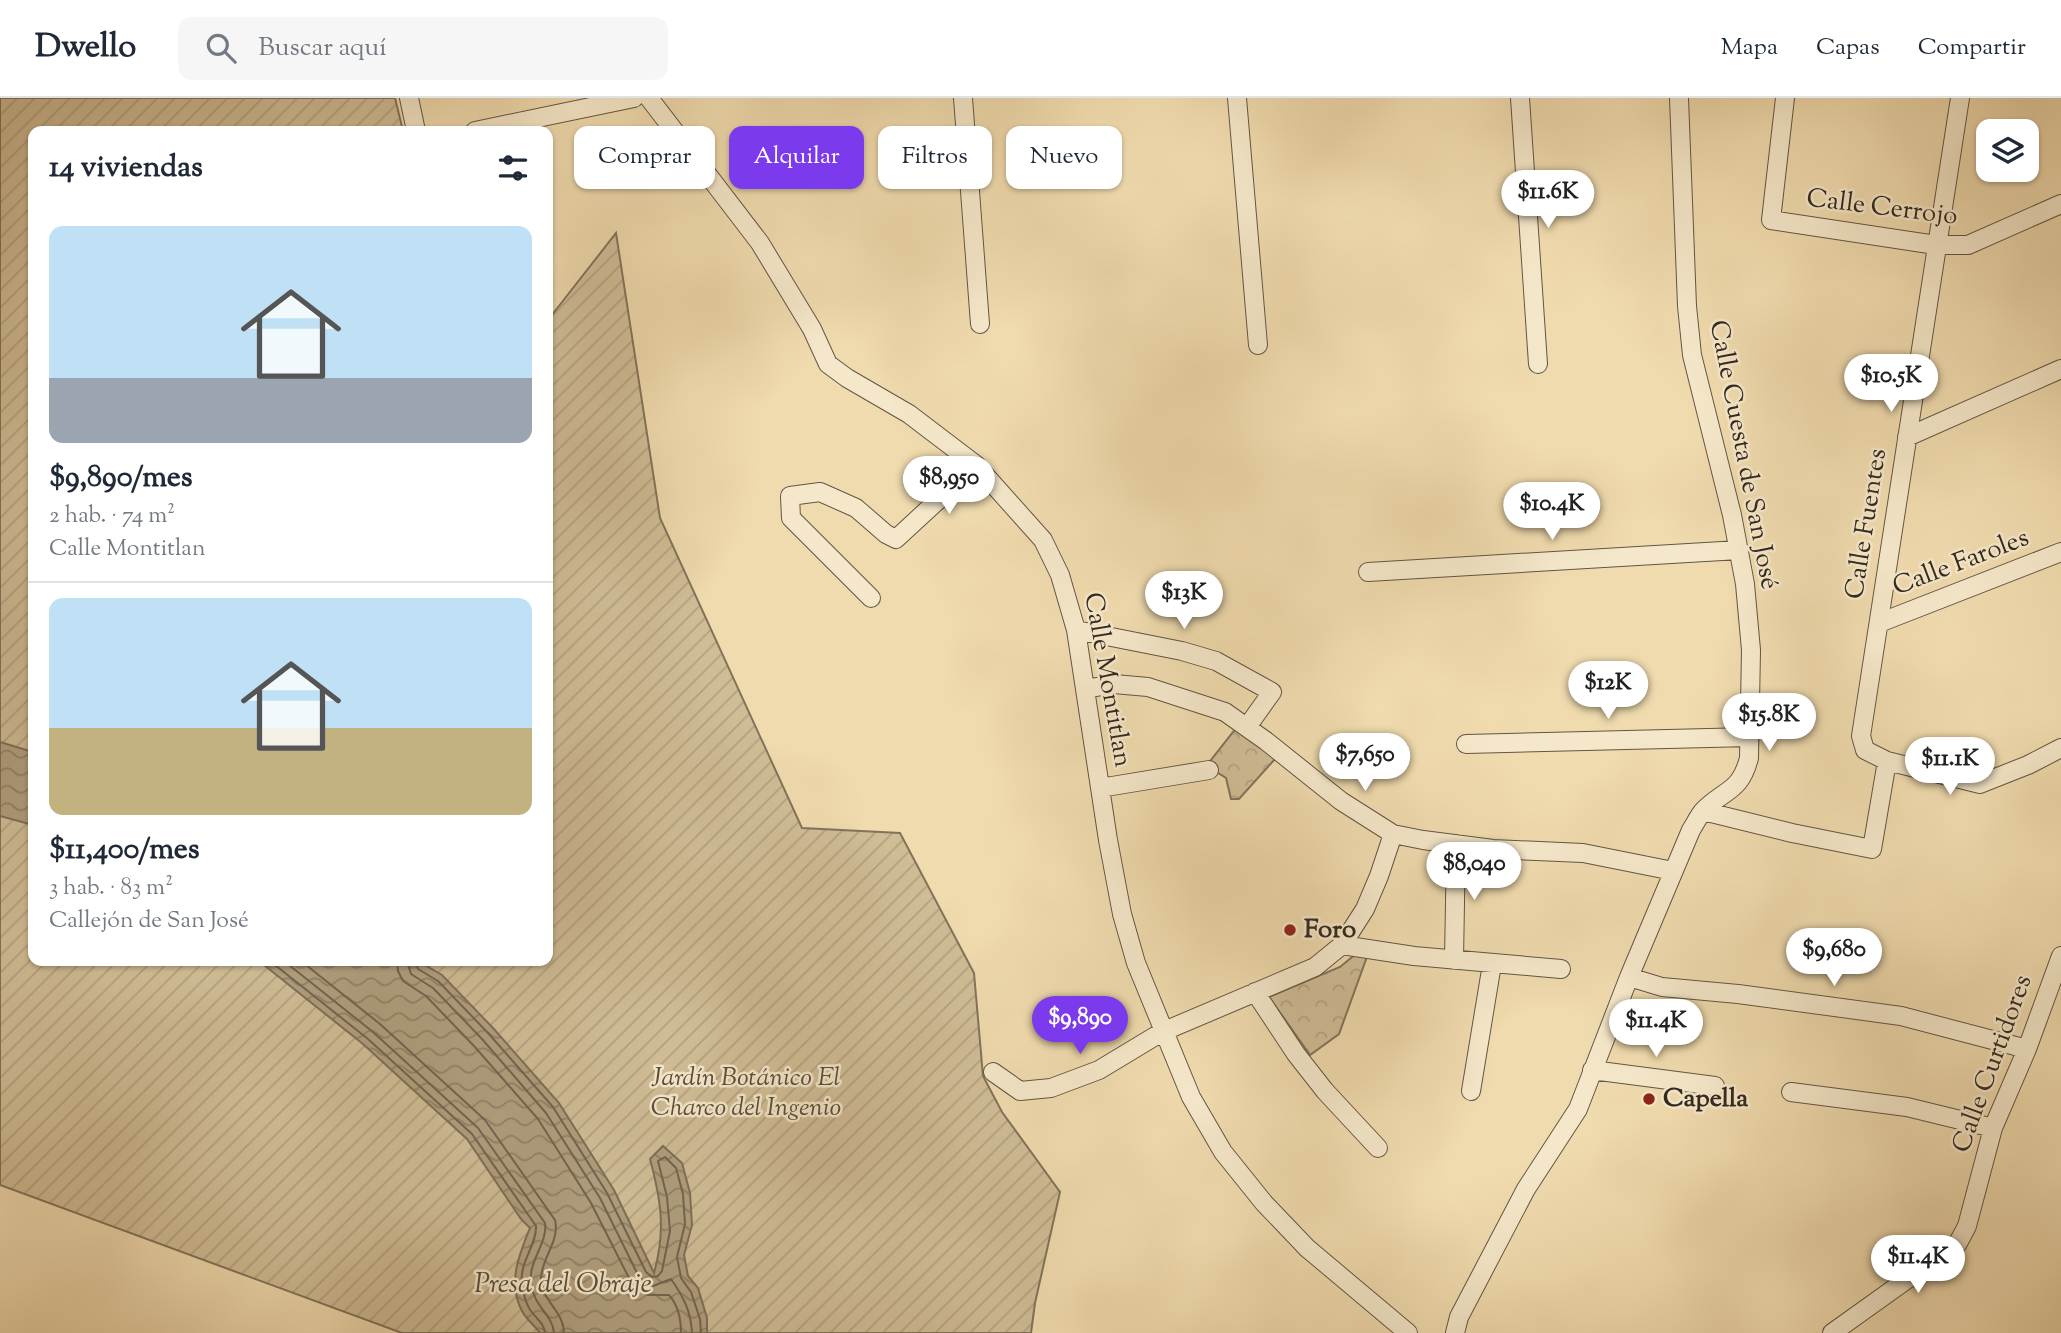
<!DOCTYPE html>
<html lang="es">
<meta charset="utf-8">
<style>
body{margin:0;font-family:"Sorts Mill Goudy",serif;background:#f6f6f7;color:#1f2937;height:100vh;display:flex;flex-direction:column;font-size:26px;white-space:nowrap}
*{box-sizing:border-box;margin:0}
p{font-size:23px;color:#747a83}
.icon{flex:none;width:38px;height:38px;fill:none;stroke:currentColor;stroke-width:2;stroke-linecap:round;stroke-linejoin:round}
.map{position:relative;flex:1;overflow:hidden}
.details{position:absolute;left:28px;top:28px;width:525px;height:840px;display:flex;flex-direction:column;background:#fff;border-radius:14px;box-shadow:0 2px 5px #0004}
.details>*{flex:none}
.guide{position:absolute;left:574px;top:28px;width:665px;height:63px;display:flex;gap:14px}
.buttons{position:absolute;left:1976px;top:21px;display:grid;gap:14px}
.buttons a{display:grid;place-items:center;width:63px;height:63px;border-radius:14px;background:#fff;box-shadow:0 2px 5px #0004;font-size:35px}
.price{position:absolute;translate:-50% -60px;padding:0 16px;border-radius:24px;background:#fff;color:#222;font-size:23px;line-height:46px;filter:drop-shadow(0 2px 4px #0008)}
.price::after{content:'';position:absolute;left:50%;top:42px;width:21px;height:16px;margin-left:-10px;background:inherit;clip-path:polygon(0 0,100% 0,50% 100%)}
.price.on{background:#7c3aed;color:#fff}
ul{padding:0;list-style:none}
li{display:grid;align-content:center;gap:14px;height:371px;padding:0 21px}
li+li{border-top:2px solid #e0e1e3}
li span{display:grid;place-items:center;height:217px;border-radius:14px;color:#555}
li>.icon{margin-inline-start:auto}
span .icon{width:126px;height:126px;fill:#fffc;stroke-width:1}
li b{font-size:30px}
h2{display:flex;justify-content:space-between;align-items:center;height:84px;padding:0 21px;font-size:30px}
.tag{padding:0 24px;border-radius:14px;background:#fff;box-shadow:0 2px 5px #0004;font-size:24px;line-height:63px}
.tag.on{background:#7c3aed;color:#fff}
header{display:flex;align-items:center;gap:42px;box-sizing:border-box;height:98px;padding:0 35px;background:#fff;border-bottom:2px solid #e0e1e3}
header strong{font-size:33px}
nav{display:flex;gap:38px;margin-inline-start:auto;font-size:24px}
.search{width:490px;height:63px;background:#f6f6f7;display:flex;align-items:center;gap:18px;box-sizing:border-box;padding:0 24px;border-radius:14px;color:#747a83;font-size:26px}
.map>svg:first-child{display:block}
</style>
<header>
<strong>Dwello</strong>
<div class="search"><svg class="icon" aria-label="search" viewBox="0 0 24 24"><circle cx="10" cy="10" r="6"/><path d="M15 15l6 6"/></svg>Buscar aquí</div>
<nav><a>Mapa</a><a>Capas</a><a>Compartir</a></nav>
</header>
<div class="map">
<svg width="2061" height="1235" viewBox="0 0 2061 1235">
<defs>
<pattern id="park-crowns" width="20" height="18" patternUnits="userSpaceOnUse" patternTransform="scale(1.75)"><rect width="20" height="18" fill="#d0bd96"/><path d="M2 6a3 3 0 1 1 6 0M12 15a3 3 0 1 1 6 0" fill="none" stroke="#b3a281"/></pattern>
<pattern id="garden-furrows" width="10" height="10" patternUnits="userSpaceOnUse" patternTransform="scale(1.75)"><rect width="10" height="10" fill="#d0bd96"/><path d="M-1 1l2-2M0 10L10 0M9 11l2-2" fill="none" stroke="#b3a281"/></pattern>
<pattern id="water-waves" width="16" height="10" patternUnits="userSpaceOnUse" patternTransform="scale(1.75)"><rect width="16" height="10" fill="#b09e7e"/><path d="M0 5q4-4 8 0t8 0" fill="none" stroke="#908167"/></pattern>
</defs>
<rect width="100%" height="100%" fill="#f0dbae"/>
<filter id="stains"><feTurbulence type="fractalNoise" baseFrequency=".00286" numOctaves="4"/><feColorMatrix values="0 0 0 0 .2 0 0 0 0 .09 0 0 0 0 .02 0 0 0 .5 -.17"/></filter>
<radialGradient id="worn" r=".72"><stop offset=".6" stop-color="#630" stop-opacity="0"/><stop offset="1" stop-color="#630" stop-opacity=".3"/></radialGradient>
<!-- park -->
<path fill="url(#park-crowns)" stroke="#82735b" stroke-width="2" d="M1237,629L1275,661L1239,701H1231L1226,680L1218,675L1203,680L1207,667Z
M1357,855L1368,856L1339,936L1310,957L1269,899L1340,869Z"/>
<!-- garden -->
<path fill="url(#garden-furrows)" stroke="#82735b" stroke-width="2" d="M0,0H395L403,33H33V863H548V222L616,135L660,420L802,730L900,735L974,875L983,978L1002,1014L1060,1094L1035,1205L1031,1235H402L0,1087Z"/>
<!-- water -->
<path fill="url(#water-waves)" stroke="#7e6f58" stroke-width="2" d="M0,644L33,654V727L0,718Z
M259,863H418L442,877L493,930L559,1005L614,1092L654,1175C666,1133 661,1102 650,1061L663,1048L682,1065L690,1095L692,1127L684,1157L688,1178L698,1190L707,1220V1235H540C535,1228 526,1221 522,1213C507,1185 519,1157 530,1130L521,1121L467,1041L363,946Z"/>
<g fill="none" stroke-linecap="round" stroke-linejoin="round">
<!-- shore -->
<path stroke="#72644f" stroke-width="2" d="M270,863L368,941L472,1036L536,1128C537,1147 519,1164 522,1186C523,1193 525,1202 528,1208C532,1218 544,1223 545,1235
M284,863L373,934L478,1030L545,1125C548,1145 528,1163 531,1185C533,1208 553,1217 554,1235
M301,863L380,926L485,1022L555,1122C560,1143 542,1159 541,1180C541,1203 564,1213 564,1235
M397,863L398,873L403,883L426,898L474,948L538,1021L591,1105L633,1188L647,1197H669C678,1207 681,1222 681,1235
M407,863L411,876L433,890L482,941L546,1015L600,1100L639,1179L645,1185L653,1188L671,1181C683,1198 691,1213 692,1235
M416,863L418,871L438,883L488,935L553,1009L607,1095L646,1174L652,1179L658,1178L662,1173L670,1133L667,1099L658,1063L665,1059L676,1070L683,1096L685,1126L677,1159L681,1180L691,1194L700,1221L701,1235"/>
<defs>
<path id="minor" d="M409,0L416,33
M649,0L760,145L812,231L828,266L847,280L909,316L976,367L1043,442L1060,477L1076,532L1108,742L1122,816L1136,865L1191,999L1223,1054L1264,1105L1307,1150L1408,1235
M963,0L980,226
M1237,0L1258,247
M1520,0L1538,266
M1785,0L1771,122L1936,147H1968L2061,106
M1960,0L1861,638L1865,652L1887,663L1980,686L2028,667L2061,650
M475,33L634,0
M1907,339L2061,271
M1368,474L1739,452
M871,500L791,420L790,398L820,394L856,410L886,436L896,441L976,367
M1879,525L2061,454
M1076,532L1182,553L1216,563L1272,594L1247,629
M1085,591L1114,586L1148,589L1225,614L1266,643L1341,703L1393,736L1423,742L1493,751L1583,755L1673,773
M1466,646L1750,639
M1100,690L1209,672
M1703,713L1792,735L1872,751L1887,663
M1342,847L1414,858L1561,871
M1454,862L1456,746
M1629,879L1662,889L1738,896L1901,918L2027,951
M1255,894L1296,956L1325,993L1378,1050
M1592,972L1715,988
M993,974L1020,993L1051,990L1099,972L1162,934L1315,869L1342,847L1365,811L1379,778L1393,736
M1471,993L1492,866
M1791,994L1907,1009L1993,1030
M1455,1235L1459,1219L1526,1091L1578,1011L1629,879L1691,732C1695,726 1698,719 1703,713C1724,691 1740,695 1749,660L1751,552L1745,486L1732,417L1692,257L1687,208L1679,0
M1832,1235L1958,1145L1967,1128L1993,1030L2027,951L2061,858"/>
</defs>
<!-- minor casing -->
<use href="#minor" stroke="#625644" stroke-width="20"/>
<!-- minor -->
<use href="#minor" stroke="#f5e8ca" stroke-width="18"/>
</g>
<!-- markers -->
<g fill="#8f2418" stroke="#f5e8ca" stroke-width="2.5">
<circle cx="1290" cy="832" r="7"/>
<circle cx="1649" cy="1001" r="7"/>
</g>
<g text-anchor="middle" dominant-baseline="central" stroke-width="5" stroke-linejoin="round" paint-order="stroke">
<!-- street labels -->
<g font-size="26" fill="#332920" stroke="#f5e8ca">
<text transform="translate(1882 110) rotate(7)">Calle Cerrojo</text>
<text transform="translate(1743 357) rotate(79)">Calle Cuesta de San José</text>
<text transform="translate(1867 426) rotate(-81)">Calle Fuentes</text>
<text transform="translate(1961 465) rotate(-21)">Calle Faroles</text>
<text transform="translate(1107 582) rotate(80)">Calle Montitlan</text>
<text transform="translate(1993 966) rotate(-70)">Calle Curtidores</text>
</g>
<!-- poi labels -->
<g font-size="26" font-weight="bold" fill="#332920" stroke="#f5e8ca" text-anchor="start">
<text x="1304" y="832">Foro</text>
<text x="1663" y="1001">Capella</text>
</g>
<!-- park labels -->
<g font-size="26" font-style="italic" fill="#5a4e3e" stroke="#f5e8ca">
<text x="746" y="980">Jardín Botánico El<tspan x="746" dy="30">Charco del Ingenio</tspan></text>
</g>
<!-- water labels -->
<g font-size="28" font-style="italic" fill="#584c3c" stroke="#f5e8ca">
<text x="563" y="1187">Presa del Obraje</text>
</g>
</g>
<rect width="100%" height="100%" filter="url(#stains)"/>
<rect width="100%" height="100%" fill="url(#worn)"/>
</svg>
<div class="buttons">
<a><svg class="icon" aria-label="layers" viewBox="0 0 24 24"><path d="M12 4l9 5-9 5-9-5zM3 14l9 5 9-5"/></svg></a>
</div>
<b class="price" style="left:1548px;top:132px">$11.6K</b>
<b class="price" style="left:1891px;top:316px">$10.5K</b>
<b class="price" style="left:949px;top:418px">$8,950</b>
<b class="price" style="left:1552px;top:444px">$10.4K</b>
<b class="price" style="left:1184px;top:533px">$13K</b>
<b class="price" style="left:1608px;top:623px">$12K</b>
<b class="price" style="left:1769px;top:655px">$15.8K</b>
<b class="price" style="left:1365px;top:695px">$7,650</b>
<b class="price" style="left:1950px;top:699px">$11.1K</b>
<b class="price" style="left:1474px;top:804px">$8,040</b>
<b class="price" style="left:1834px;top:890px">$9,680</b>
<b class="price on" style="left:1080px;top:958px">$9,890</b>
<b class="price" style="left:1656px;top:961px">$11.4K</b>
<b class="price" style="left:1918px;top:1197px">$11.4K</b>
<div class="guide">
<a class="tag">Comprar</a>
<a class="tag on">Alquilar</a>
<a class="tag">Filtros</a>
<a class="tag">Nuevo</a>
</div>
<section class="details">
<h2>14 viviendas<svg class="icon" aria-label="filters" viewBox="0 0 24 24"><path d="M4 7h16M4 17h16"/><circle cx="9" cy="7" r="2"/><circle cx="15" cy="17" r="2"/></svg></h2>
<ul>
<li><span style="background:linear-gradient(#bfe0f5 70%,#9aa5b1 0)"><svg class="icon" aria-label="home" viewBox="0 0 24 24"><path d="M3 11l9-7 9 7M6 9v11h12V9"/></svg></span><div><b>$9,890/mes</b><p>2 hab. · 74 m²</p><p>Calle Montitlan</p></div></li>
<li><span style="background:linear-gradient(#bfe0f5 60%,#c2b280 0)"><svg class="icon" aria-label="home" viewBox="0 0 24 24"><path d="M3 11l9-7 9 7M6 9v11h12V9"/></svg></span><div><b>$11,400/mes</b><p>3 hab. · 83 m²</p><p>Callejón de San José</p></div></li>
</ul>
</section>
</div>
